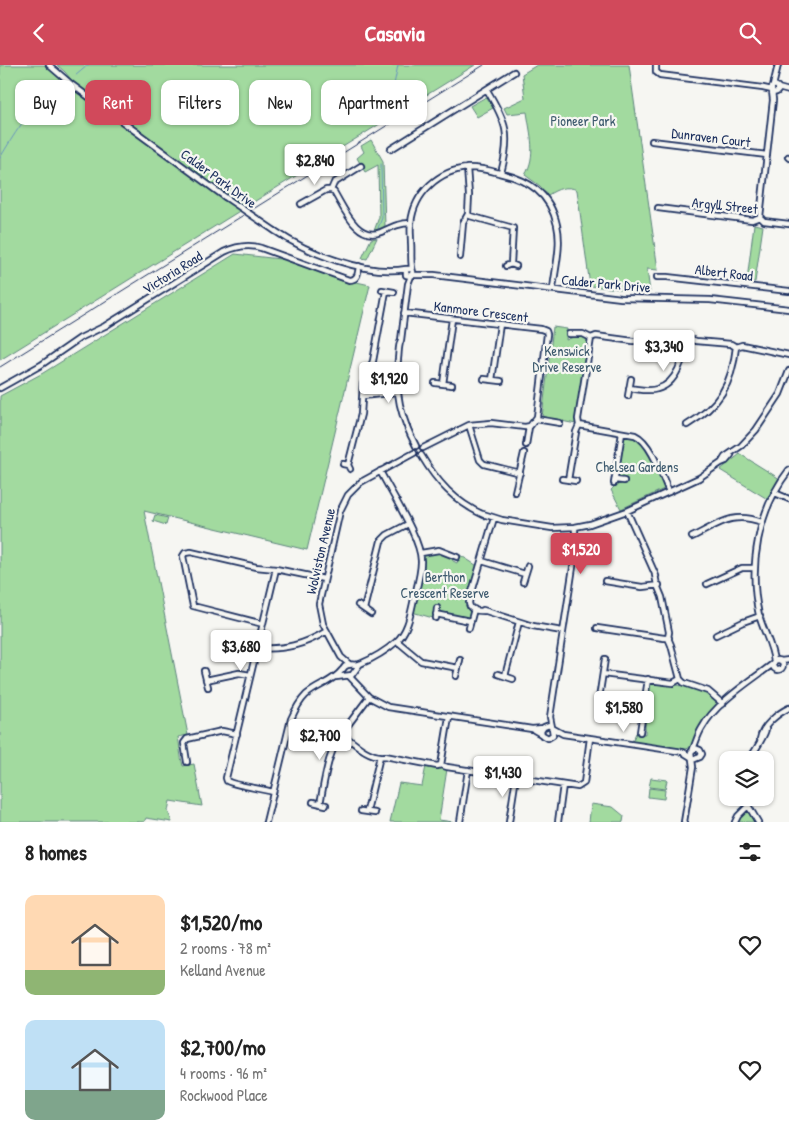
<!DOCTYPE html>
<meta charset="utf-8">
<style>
body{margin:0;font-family:"Patrick Hand",sans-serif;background:#f6f6f6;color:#222;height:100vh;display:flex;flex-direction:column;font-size:19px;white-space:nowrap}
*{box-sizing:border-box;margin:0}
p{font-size:16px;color:#767676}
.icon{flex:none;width:28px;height:28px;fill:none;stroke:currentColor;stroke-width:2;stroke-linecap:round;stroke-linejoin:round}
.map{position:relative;height:757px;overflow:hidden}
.sheet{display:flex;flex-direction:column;background:#fff;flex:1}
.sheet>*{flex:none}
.banner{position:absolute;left:15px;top:15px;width:500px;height:45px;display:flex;gap:10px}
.buttons{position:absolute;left:719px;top:686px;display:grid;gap:10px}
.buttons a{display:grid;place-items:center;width:55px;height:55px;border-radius:10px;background:#fff;box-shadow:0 1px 4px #0004;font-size:25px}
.price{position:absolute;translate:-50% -42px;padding:0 11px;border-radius:5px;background:#fff;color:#222;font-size:16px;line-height:32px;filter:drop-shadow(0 1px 2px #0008)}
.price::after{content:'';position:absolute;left:50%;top:30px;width:15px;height:11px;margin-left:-8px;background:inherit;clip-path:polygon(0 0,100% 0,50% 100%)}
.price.selected{background:#d1495b;color:#fff}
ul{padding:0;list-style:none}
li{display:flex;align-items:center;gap:15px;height:125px;padding:0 25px}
li span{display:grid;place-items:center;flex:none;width:140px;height:100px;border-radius:10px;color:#555}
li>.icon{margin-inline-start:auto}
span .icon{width:60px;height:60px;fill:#fffc;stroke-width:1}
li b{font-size:21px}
h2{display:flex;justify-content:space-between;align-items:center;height:60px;padding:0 25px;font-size:21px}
.tag{padding:0 18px;border-radius:10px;background:#fff;box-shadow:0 1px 4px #0004;font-size:18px;line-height:45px}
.tag.selected{background:#d1495b;color:#fff}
header{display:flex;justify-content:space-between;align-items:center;height:65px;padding:0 25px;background:#d1495b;color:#fff;font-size:22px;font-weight:700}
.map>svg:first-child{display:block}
</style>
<header><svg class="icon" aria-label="back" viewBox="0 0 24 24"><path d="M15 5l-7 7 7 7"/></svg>Casavia<svg class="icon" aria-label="search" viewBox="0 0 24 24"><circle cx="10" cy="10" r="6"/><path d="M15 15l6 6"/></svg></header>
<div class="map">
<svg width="789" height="757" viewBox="0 0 789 757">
<rect width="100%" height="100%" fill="#f6f6f2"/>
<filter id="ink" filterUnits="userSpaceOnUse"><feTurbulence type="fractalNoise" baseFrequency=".02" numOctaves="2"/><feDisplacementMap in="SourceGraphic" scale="10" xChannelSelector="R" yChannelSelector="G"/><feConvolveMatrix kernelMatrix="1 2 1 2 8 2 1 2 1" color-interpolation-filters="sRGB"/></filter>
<g filter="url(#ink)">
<!-- green -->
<path fill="#a2da9f" stroke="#5e847e" d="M0,0H47L241,145L0,295Z
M57,0H475L244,143L77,22L65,7Z
M537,0H629L658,205L647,204L650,227L590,221L577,125C567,120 557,124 548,130L540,121L525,110C537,91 530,68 527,47L507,49L504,43L525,33L522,9Z
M486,32L493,43L477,52L470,41Z
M371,75L383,96L385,161L374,166L379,152L378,100L365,107L357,93L364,87L361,81Z
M754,159L763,161L755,217L747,215Z
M377,173L367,194L362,193L371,174Z
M235,189L298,196L334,212L370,220L307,485L144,446L188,670L178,672C180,681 180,691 183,701L194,699L202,741L170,736L168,746L172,757L146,753L144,757H0V331L43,308Z
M553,262L567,264L566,275L576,271H585L588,275L576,359L542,352Z
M626,371L640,373L653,394L666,423L621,444L611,425L616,420L624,418L618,412L623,374Z
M740,389L780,414L769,435L720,405Z
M155,450L168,453L166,460L153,456Z
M439,486L451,490L453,496L457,498L460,490L479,502L468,539L470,546L469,553L445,550L439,543L435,542L433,553L412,547L419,520L424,491Z
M650,617H654C676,620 701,621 718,637C717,646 706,651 701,659C696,666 694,674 692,682L683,685L632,677L636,668L645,669C646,653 643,633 650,617Z
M426,701L447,704L439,755L453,757H390L399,718L422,721Z
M651,713L667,715L665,724L649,722Z
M649,723L665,725L664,734L648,732Z
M591,739L613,742L624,751L623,757H589Z
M747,745L754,757H736Z"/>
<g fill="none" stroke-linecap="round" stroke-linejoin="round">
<!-- stream -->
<path stroke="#6996be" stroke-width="1" d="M75,11L88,0
M388,49L398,0
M0,93C15,68 25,50 48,32
M378,163L382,153L381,99"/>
<defs>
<path id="minor" d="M49,0L71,19L225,132
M656,0V7L660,10L763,23L772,25
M771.5 24a3.5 3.5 0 1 1 7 0a3.5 3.5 0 1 1-7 0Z
M773,21L778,0
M778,23L789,26
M487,25C507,58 511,70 501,108
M652,76L767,90
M391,84L514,7
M788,92L789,93
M467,103L469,130L468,149L470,151L513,163L511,199
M331,125L334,127C344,143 357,177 381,167C392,162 399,158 411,158
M331,125L334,118L361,101
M301,139L326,125H331
M658,143L752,155L760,152
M760,152L773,35L772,26
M760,152L764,156L789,159
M275,166C307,188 367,211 406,204
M460,192L463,158L468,149
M506,201L511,199L516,201
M412,204H406V210L411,211L413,207C410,198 412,188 411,177C411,171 410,165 411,158C414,128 439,105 469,103C479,103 489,105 499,108C529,115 550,128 557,160C562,180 555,204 553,224
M412,210H434L621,233L710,235L789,244
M411,211L408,219L401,275C398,282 399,287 398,294C394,327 401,353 416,381
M657,212H667L789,226
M382,225L394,227
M404,248L541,264L546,266L547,269L537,352L530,361L525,362L491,358L469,360L423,383
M569,269H583L591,273
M484,314L501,316
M492,315L500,259
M435,318L452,320
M443,319L452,254
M0,323L41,300L80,273L105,261L224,187C237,181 248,179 261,183L349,215C358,215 358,208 359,201
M629,323C638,324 648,327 657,324C677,319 684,293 685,276
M363,331L397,327
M628,331L631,314
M536,354L560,358
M469,360L480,395L484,399L520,408
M687,360C719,341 732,320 736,282
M526,380L529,362
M421,390C437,417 455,437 484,450
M722,397L725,392L741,381L756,365L780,329L789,306
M343,399L348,400L350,404
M348,400L361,349L363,319L373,296L386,226
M562,414L576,416
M568,415L576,367L579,360
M615,415L624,416
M614,418L622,368
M515,427L524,388
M669,427C662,411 651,377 635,370L579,360L578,354L591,273L596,271L633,276L693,275L696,276L731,279L736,282L742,280L789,290
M775,428L789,434
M627,446L656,511
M483,449L502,455L552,463L575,462L590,459L627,446L699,413L721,398L726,396L731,390
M692,472C719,459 732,446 762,457
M421,488L439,485L457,492
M482,496L525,509
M655,510L657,520L662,532L669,567L668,573L671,580L680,614L684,618L708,626L723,639
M605,516L642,522L659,520
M523,517L528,501
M707,519L742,503H755
M358,540L371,549
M364,544L381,476L387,470L408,459
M483,545L533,561L562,566
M484,546C477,546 469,546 469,537L494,453
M436,549L470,556
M436,553L437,543
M263,559L193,541L183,491L185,488L191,487L256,502L276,504
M469,563L474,544
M597,563L664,573H669
M716,570L743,557L760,551
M397,576L421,596L458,603
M257,583C284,585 304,580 327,566
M773 600a5 5 0 1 1 10 0a5 5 0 1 1-10 0Z
M781,596L789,595
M774,597C773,581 763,566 759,550C748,501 758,445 789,405
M349,599L341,592L323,559L319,539L340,446L348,430L361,417L414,388
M343,604C347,597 353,601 360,599C372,594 387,585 396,577C407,567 410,552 413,538C416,525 421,510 421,497C422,475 391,428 380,406
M204,606L208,622
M498,609L513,614
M603,609L673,618L680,614
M349,611L369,632L388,642L532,664L543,663
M456,611L460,595
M505,611L519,557
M336,612L352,610L360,599
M206,615L239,608L250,610
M369,632L345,664V671C356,680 371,693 385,691L437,701L441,700L447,702L578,722L584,718L590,673
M598,640L605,594
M552,662L550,652L575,489V462
M552,663L563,669L683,687L691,692
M534,665L548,673L553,670L552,663L549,660L544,662L541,666L542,670
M640,667L648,614
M760,674C762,661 778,648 789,643
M693,684C696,677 698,669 702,663C716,637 751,616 774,598
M749,695C754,687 765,671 766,664
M187,697L184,678L187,674L222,666L237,669
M441,700L449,652
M273,727C263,724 233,720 227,716L226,713L276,504L324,514
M743,732L758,757
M313,737L326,740
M320,739C324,719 328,681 344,669
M361,746L375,748
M367,746L380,691
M266,757L291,654C295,645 299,637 306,630C317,620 333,617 342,605
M460,757L468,705
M509,757L516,712
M558,757L563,720
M684,757L693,702L691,687L695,683L700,685L702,689L700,692L695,694L691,692
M735,757L738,751L748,741"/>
</defs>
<!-- minor casing -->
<use href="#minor" stroke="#1b2f5e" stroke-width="8"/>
<!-- minor -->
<use href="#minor" stroke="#f6f6f2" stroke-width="4.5"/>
<!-- rail -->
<path stroke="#1b2f5e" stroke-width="1" d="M0,302L484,0"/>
<defs>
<path id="minor-bridge" d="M225,132L275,166"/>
</defs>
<!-- minor-bridge casing -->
<use href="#minor-bridge" stroke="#1b2f5e" stroke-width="8" stroke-linecap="butt"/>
<!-- minor-bridge -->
<use href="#minor-bridge" stroke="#f6f6f2" stroke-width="4.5"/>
</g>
</g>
<g text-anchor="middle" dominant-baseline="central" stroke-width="4.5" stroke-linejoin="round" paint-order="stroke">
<!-- park labels -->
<g font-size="14" fill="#3d5a6e" stroke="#f6f6f2">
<text x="583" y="55">Pioneer Park</text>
<text x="567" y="285">Kenswick<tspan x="567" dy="16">Drive Reserve</tspan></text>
<text x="637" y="401">Chelsea Gardens</text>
<text x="445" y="511">Berthon<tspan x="445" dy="16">Crescent Reserve</tspan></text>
</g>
<!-- street labels -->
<g font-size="14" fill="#1b2f5e" stroke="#f6f6f2">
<text transform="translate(711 72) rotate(7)">Dunraven Court</text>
<text transform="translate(219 113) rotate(36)">Calder Park Drive</text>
<text transform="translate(725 140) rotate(6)">Argyll Street</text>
<text transform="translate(172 207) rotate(-32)">Victoria Road</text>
<text transform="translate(724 207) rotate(7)">Albert Road</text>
<text transform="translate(606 218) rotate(5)">Calder Park Drive</text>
<text transform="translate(481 246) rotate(7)">Kanmore Crescent</text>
<text transform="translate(320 486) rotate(-77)">Wolviston Avenue</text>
</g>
</g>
</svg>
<div class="buttons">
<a><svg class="icon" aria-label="layers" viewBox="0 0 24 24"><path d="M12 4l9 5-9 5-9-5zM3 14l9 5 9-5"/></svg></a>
</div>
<b class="price" style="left:315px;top:121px">$2,840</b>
<b class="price" style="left:664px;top:307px">$3,340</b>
<b class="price" style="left:389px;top:339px">$1,920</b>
<b class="price selected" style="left:581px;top:510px">$1,520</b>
<b class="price" style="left:241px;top:607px">$3,680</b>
<b class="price" style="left:624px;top:668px">$1,580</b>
<b class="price" style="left:320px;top:696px">$2,700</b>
<b class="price" style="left:503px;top:733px">$1,430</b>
<div class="banner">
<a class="tag">Buy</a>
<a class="tag selected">Rent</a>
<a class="tag">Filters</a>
<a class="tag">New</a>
<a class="tag">Apartment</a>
</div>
</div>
<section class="sheet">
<h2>8 homes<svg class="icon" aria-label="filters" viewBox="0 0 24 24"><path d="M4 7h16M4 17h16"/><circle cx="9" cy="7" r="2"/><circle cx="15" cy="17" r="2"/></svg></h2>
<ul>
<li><span style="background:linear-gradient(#ffd9b3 75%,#8fb573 0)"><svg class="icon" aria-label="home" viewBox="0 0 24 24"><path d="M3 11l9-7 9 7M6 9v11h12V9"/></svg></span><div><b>$1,520/mo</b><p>2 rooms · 78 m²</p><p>Kelland Avenue</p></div><svg class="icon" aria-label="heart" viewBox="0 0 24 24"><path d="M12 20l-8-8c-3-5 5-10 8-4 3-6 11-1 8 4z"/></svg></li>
<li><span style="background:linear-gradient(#bfe0f5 70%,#7fa58c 0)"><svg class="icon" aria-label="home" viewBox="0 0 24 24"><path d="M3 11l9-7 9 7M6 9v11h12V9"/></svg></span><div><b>$2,700/mo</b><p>4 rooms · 96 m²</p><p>Rockwood Place</p></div><svg class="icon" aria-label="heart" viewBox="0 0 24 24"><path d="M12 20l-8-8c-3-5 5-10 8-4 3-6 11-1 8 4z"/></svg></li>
</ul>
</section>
